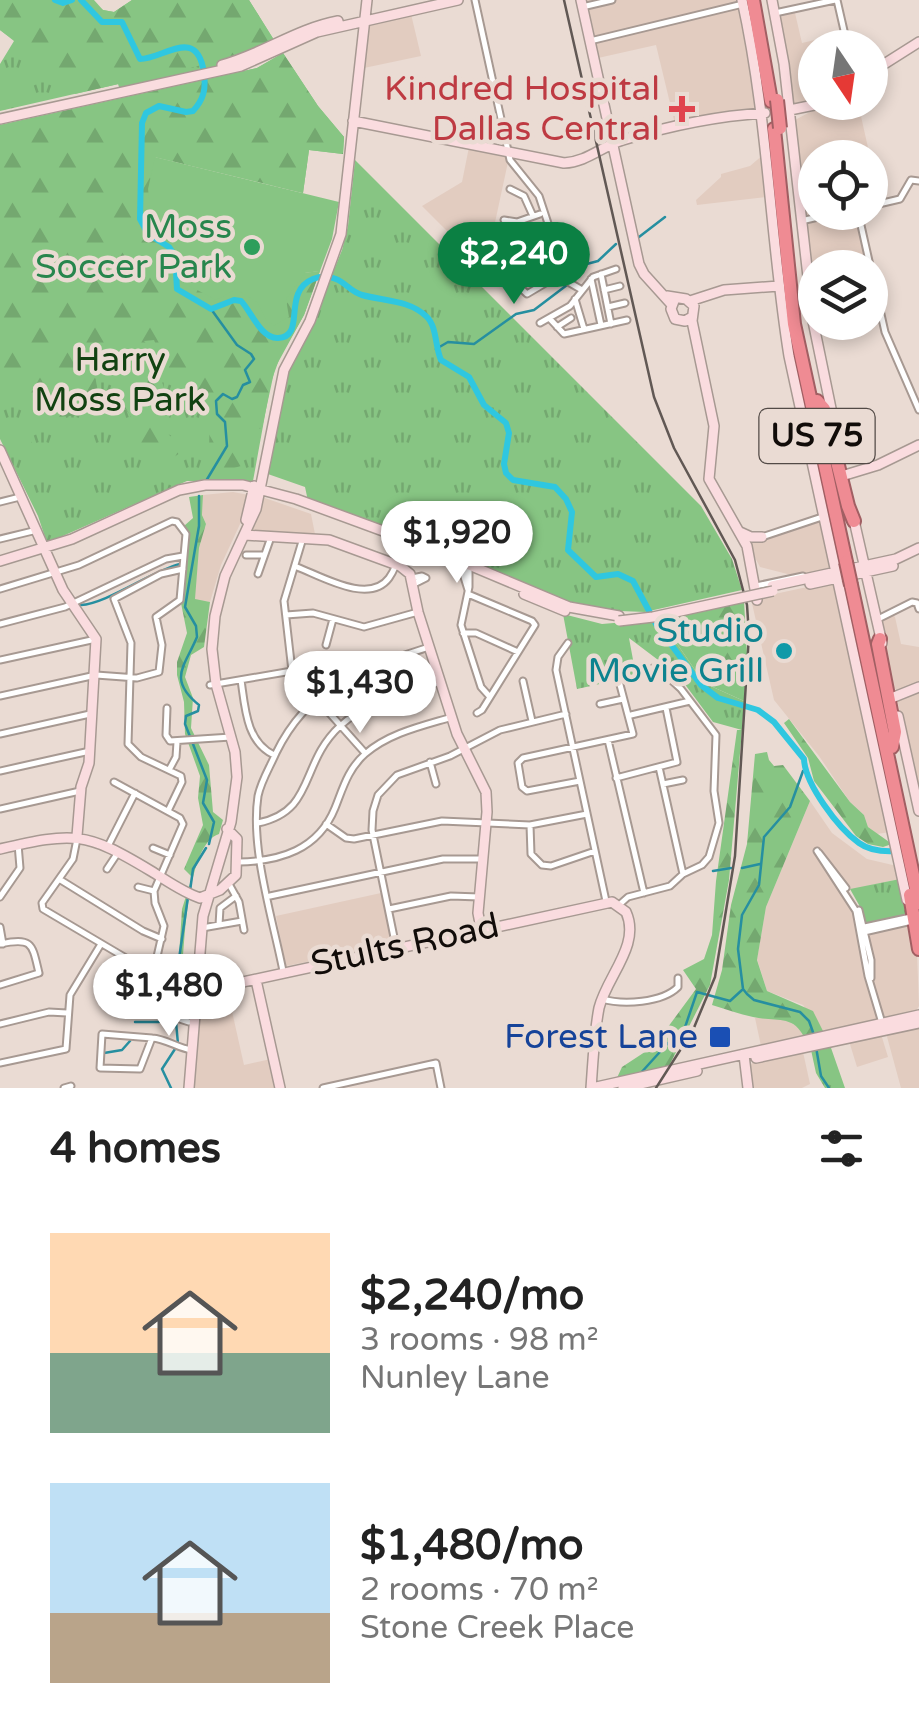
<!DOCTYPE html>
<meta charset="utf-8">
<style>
body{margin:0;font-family:"Varela Round",sans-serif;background:#f6f6f6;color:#222;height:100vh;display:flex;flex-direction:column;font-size:38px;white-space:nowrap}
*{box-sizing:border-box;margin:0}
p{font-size:32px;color:#767676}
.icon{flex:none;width:55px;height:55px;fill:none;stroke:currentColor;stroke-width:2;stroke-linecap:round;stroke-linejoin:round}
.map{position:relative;height:1088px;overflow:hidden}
.side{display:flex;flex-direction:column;background:#fff;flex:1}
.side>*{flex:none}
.needle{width:65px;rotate:167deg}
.tools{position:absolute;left:798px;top:30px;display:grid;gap:20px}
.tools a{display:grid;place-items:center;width:90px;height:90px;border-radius:50%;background:#fff;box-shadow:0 5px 15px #0003;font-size:50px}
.price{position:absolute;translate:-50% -85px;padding:0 22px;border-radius:35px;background:#fff;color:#222;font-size:32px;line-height:65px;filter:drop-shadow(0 2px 5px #0008)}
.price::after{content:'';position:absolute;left:50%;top:60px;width:30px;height:22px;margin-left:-15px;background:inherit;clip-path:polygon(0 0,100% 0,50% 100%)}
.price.selected{background:#0b8043;color:#fff}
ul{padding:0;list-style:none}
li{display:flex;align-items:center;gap:30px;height:250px;padding:0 50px}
li span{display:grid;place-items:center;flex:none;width:280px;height:200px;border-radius:0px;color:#555}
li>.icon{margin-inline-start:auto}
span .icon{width:120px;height:120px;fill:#fffc;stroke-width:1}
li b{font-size:42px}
h2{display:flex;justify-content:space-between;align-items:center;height:120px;padding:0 50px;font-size:42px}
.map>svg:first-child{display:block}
</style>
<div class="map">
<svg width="919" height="1088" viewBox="0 0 919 1088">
<defs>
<pattern id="grass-tufts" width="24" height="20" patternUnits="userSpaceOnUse" patternTransform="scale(2.5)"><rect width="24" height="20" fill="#87c583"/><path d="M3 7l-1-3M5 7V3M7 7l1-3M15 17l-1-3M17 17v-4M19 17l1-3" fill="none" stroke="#74a870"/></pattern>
<pattern id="forest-firs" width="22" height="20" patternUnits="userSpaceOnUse" patternTransform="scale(2.5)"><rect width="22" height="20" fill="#87c583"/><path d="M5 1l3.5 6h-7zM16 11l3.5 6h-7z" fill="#74a870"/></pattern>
</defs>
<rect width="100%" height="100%" fill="#eadbd3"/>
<!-- built -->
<path fill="#e2ccc0" d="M585,0H740L757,105L753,110H736L675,124L656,45L598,58Z
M795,13L802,43L819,39L821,47L815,48V102L798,107L793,104L779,17Z
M411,14L421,56L364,68L370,24Z
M827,103H858L880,201L870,203V158H815V212L826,213L804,217L793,121Z
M469,147L504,155L508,162L491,241L474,258L422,206L462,182Z
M764,154L767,197L697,205L696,200L721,177V174L750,166Z
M855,213L867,267L815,268V289L812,290L805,224Z
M233,492L249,495L247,509L221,565L210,602L194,600L199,548L206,524L202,515L203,495Z
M262,497L311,514L315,534L248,533Z
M822,520L831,571L803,578L760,567L748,544Z
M835,581L890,832L877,834L868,827L864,815L850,802L819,756L774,700L751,599Z
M890,612L895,617L901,644L919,647V683L898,691L894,688L879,616Z
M919,690V798L897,699Z
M810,801L832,833L867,859L897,866L900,879L844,891L857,922L867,981L878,1021L825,1036L803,1005L767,991L757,959L766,907Z
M381,893L392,945L286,966L276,916Z
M910,924L917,952L919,1006L916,1011L884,1020L874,992L866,933Z
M227,989L244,1065L271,1059L278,1088H193L200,995Z
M755,1018H782L800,1028L804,1037L761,1046Z
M914,1027L919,1028V1088H901L886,1033Z
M881,1034L888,1057L857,1067L849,1041Z
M803,1052L810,1084L802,1088H752L750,1067L752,1063Z"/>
<!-- grass -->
<path fill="url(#grass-tufts)" d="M0,0H94L103,10L114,12L132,0H249L274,40L254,54L218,63L217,68L120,90L118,84L0,111V64L14,41L0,30Z
M283,53L318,106L344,137L343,154L309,150L303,193L155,157L305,273L320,271L304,315L280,357L271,382L253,481H187L47,543L38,516L0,439V125L257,68Z
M355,160L701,506L732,559L742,590L645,612L595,610L560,600L470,560L308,501L305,487L265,473L282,383L315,317L342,250L348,226Z
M563,614L602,624L660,619L704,683L744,701L742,730L713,722L678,675L629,638L636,676L577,689Z
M900,879L909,916L865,925L859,905L850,889Z
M830,1045L845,1088H825L816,1073L811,1050Z"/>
<!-- forest -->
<path fill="url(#forest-firs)" d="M0,0H88L103,10L114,12L132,0H249L274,40L246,55L75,94C58,65 27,50 0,30Z
M283,53L318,106L344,137L343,154L309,150L303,193L155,157L152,224L183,254L257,302L266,320L305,273L320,271L304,315L275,368L262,428C240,432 240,448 241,466L227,470L212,469L209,456L210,398C164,392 170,378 154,340L144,341L151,350L172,411L170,420L178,424L168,434L175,440V447L185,444L189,447L174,457L163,451L161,445L158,459L166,487L156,470L151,451L139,448C133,437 135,426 130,415C128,411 123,408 122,404L114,403L119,389L114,376L104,371L100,363L93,362L101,413L58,417L52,423L44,418V424L27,434L34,446L26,451L30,460L16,451L22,441V437L14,435L26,423L25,413L29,411L37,414L42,406L34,404L40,389L35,388L30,400L19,387L0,393V125L257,68Z
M203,495L202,515L206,524L199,548L195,599L210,602L204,647L191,655L185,677L193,698L191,728L209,765L213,812L223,820L219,834C187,844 185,940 182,970L190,972L186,1018L159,1010L177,987L182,909L192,877L184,869L203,825L198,798L200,776L185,734L184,702L177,675V662L187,633L181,603L188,542L184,526L193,518L189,497Z
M744,601L747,654L744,701L704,683L660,619Z
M789,719L850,802L864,815L868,827L892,844L883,847L868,844L856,836L814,781L808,758L784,723Z
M737,730H742L729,880L710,985L669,1066L616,1080L622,1067L654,1046L696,989L683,970L704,959L712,935L716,881Z
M767,752L769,760L774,766L783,765L810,801L766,907L757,960L767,991L813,1011L824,1033L804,1037C793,1014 774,1022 753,1017C739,1014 726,1009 712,1005L722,970L731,905L747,844L755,754Z"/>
<!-- pitch -->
<path fill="#87c583" d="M155,157L339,202L332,239L320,271L305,273L286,299L289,317L274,326L266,320L257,302L236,289L216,300L184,283L183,254L152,224L148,189Z"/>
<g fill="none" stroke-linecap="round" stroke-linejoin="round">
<!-- stream -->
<path stroke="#268fa0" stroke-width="2.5" d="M639,237L665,217
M572,278L583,265L598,261L616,244
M436,349L448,342L474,344L516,314L534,310L567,285
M206,481L227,446L225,422L217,414L216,401L223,394L232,399L237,397L243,385L250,382L245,370L254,359L251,354L237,345L211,309
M81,605C106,604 150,572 180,564
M191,739L185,724L186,716L198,711L199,705C167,679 185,666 197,637L196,626L185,607L199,526V496
M193,744L207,780L203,803L214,822L209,844
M803,771L790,807L764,837L759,885L742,915L738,949L743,989L747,994L754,1000L800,1012L809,1021L814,1035
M742,868L760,864
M713,871L731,868
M190,891L193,869L206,848
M166,1012L179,1003
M176,1016L183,983L179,959L188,897
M135,1022H159L163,1017
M176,1022L178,1044
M816,1047L821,1076L829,1088
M104,1053L122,1050L130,1041
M639,1075L668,1043L682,1036L697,992L730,1001L742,990
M171,1088L162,1069L175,1049"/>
<!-- river -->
<path stroke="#2fc7e0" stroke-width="6" d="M55,0L63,3L72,0
M81,0L102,22H122L140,59C164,59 197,25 204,73C206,89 204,99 193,111L186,112L159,106L146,113L142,123L140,219L148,234L169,247L175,256L177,289L211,309L234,300L241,301C251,311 261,339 278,338C307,337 281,292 313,279C320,276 329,276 336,279C346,283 351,292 362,295C384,301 410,300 427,317C437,327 435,347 441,360L469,377L484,405L506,423L509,433L504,464L506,473L513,480L555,487L566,499L572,512L568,550L596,577L618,574L633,581L656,624L701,685L718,698L758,710L774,722L804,759C805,784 838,828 859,843C870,851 885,852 898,851"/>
<defs>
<path id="street" d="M475,0L510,160L539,196L564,272L570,283L582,290
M837,0L848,48
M582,7L612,0
M775,13L835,0
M590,41L743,4
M510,189L524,196L533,216
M870,206L900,199L911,180L919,181
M858,212L885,332L919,410
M504,220L517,222L540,214
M801,221L840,212
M546,231L518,240L501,237L492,260L527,294L564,272
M601,274L611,324
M508,275L527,256L551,248
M591,279L601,325
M519,288L537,271L557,264
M604,290L620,286
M575,299L584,329
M608,307L625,303
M550,319L564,334L627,320
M540,323L570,306L593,277L616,269
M557,327L571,318
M0,502L20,497
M762,537L822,517
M303,538L284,601L292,671L365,753
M0,539L37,530
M246,555H264
M469,564V587L461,625L481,687L490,697
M297,567C321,576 369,605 389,578C397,567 401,551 405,539
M258,574L271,537
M412,578L422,576L426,578L414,584
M756,586L803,576
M0,589L79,565L172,521L177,522L186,534L180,600L156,617L162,645L159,672L137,678L96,675L0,696
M468,590L464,577L468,565
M468,594L532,621L535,625L482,710L477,713
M286,615L313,613L364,627L418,612
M876,620L912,602L917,603L919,609
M0,624L65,607L166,559L183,556
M463,633H476L518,652
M568,643L558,657L556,670L606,901
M326,645L333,619
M0,660L96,639
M241,680C245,707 246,742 274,755
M523,681L532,721
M210,685L292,671
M600,704L623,699
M167,708L166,735L170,741L231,737
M631,715L690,701
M0,734L90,714
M608,740L644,893
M430,762L436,784
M659,767L683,874
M169,770L176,757L177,742
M0,771L90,751
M616,778L677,762L666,708
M580,781L527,791L522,787L518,763L523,758L633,734L619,681
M663,784L683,780
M0,809L80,791
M168,811L182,782L181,776L141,757L128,744L131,643L114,599L161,574L183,569
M258,823C316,811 299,764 340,726C367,701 406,693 440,682
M326,824L346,838L354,839L442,821L530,825L587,814
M530,825L531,854L542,865L551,866L595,851
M77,839L73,859L42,903L43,909L153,974L164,926L155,903L154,891L183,824L180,818L114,782
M108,846L135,793
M153,848L170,855
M817,851L856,911L868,976L882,1023
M819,853L846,888
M239,862C280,861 318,850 335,808C343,788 348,769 365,754C389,733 422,726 452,717
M107,869L117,854
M59,879L143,931L162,939
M229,884L239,902L244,930
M138,887L154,891
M270,896L443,859H483
M0,897L20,868L18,844
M619,905L628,897L670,886L683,874L702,865L709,857L719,823L714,791L716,735L681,689L659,669L653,668
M389,909L451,896L479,897
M859,910L871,960V978
M219,925L220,908L236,896
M0,927L3,944
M202,928L242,921
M860,928L911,917
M864,932L912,921
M0,944C33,937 32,944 39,973L0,985
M396,947L372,830L373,811L378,795L397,775L450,756L500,730L566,714
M283,971C273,920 250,848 258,796C261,781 270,767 276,753C309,685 361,669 429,647
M114,998L189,1022
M602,999C623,1005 662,1003 678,987V978
M0,1024L49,1012L67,1013
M102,1034L152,1038L140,1069L100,1068Z
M152,1038C167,1039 177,1048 192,1050
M0,1063L66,1049L70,995L101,944
M64,1088L71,1086
M323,1088L436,1063L441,1088"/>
<path id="secondary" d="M581,0L639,264L644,274L672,305
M742,0C768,117 770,238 789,356L907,900
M772,0L784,64L813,321L835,428
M222,65C263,54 296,29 338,21
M870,73L919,42
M785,111L819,104
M0,119L241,66L317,32L458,0
M353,121L564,163C587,162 602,146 623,140C669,126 718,116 765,113
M667,296L686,299L694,306L692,321L714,426L709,479L747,546L757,600
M674,301L671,309L675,319L685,321L692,317
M690,301L724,290L779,286
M0,450L63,590L96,639L89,763L81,787L77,836
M845,475L878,465L919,445
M853,516L882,643
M246,520L254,486
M740,532L751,537H762
M245,535L329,540L400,566L410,574L418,612L457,734L486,792L487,812L478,913L481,929
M0,561L72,539L179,490L205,485H243L296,499L424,546L569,607L619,616
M810,584L893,566
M772,586L896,559L919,548
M524,594L565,611
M894,697L919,687
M898,716L919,811
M0,849C74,832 85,831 151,871C166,880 182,892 200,898L220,890L236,875L237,839L227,829
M256,980L280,1088
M192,993L612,902L626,912C641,945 607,976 599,1008C594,1034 593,1062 591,1088
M744,1055L748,1088
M756,1058L919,1023
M189,1088L203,916L231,822L237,777L235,752L216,684L212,649L215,616L225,576L256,509L284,370L310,321L341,234L367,0
M592,1088L919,1015
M623,1088L697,1071"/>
<path id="highway" d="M753,0L771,101
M774,129L794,324L846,562
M817,401L824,409L848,506L854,521
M851,585L919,903
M880,639L878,644L895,732L892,747
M910,895L919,949"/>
</defs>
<!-- street casing -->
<use href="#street" stroke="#a79992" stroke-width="9"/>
<!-- secondary casing -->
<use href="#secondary" stroke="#a79992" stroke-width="12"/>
<!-- highway casing -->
<use href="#highway" stroke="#a15f63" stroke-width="16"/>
<!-- street -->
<use href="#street" stroke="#fff" stroke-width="5"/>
<!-- secondary -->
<use href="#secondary" stroke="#fadcdf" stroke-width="9"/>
<!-- highway -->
<use href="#highway" stroke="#ef8b93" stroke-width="12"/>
<!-- tram -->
<path stroke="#615854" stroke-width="2.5" d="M564,0L654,397L674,448L735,560L747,605L749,635L735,856L715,977L693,1030L656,1088"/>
<defs>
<path id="secondary-bridge" d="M619,621L653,617L773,591"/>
<path id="highway-bridge" d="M777,100L780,128
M846,562L851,585"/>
</defs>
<!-- secondary-bridge casing -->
<use href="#secondary-bridge" stroke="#a79992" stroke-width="12" stroke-linecap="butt"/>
<!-- highway-bridge casing -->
<use href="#highway-bridge" stroke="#a15f63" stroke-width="16" stroke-linecap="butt"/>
<!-- secondary-bridge -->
<use href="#secondary-bridge" stroke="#fadcdf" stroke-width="9"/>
<!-- highway-bridge -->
<use href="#highway-bridge" stroke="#ef8b93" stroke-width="12"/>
</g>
<!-- markers -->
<path fill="#e0444e" stroke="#eadbd3" stroke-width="4" d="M677 94h10v10h10v10h-10v10h-10v-10h-10v-10h10z"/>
<circle fill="#2e9e5b" stroke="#eadbd3" stroke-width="4" cx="252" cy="247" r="10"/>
<circle fill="#0f9aa8" stroke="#eadbd3" stroke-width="4" cx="784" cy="651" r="10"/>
<rect fill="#1a4fb4" stroke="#eadbd3" stroke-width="4" x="708" y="1025" width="24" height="24" rx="5"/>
<g text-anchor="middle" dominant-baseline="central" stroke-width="9" stroke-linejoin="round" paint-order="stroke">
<!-- shield labels -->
<rect fill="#eadbd3" stroke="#524a46" stroke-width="2.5" x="759.5" y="409" width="115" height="54" rx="8"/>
<g font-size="32" font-weight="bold" fill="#110c09">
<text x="817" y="436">US 75</text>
</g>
<!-- health labels -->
<g font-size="35" fill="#be3a42" stroke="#eadbd3" text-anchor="end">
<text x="660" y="89">Kindred Hospital<tspan x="660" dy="40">Dallas Central</tspan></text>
</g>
<!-- leisure labels -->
<g font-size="35" fill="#27864d" stroke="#eadbd3" text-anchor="end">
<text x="232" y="227">Moss<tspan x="232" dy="40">Soccer Park</tspan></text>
</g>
<!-- park labels -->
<g font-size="35" fill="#114211" stroke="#eadbd3">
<text x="120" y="360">Harry<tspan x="120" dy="40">Moss Park</tspan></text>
</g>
<!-- culture labels -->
<g font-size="35" fill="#0d838f" stroke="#eadbd3" text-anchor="end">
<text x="764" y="631">Studio<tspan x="764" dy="40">Movie Grill</tspan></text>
</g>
<!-- street labels -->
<g font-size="35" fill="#110c09" stroke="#eadbd3">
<text transform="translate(405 945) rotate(-12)">Stults Road</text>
</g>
<!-- transit labels -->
<g font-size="35" fill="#164399" stroke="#eadbd3" text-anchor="end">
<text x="698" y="1037">Forest Lane</text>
</g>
</g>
</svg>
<div class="tools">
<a><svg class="needle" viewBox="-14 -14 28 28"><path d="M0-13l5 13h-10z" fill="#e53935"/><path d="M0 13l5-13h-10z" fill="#767676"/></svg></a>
<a><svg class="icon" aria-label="locate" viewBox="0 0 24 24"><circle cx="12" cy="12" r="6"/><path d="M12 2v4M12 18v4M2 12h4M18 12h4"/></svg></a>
<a><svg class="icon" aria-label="layers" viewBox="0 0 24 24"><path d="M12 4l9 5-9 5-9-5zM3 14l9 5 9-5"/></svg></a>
</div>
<b class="price selected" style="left:514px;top:307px">$2,240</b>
<b class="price" style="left:457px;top:586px">$1,920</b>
<b class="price" style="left:360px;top:736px">$1,430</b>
<b class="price" style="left:169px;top:1039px">$1,480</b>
</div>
<section class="side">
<h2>4 homes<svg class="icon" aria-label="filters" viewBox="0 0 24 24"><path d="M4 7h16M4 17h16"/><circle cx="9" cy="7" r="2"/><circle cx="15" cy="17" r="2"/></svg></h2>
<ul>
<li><span style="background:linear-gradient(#ffd9b3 60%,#7fa58c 0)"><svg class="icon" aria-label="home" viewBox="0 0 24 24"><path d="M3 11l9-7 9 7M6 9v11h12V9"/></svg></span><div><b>$2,240/mo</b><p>3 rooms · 98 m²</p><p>Nunley Lane</p></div></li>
<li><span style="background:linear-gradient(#bfe0f5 65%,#b9a48a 0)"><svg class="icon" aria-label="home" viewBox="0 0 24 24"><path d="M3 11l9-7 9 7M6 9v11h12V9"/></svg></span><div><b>$1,480/mo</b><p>2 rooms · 70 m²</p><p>Stone Creek Place</p></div></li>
</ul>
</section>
